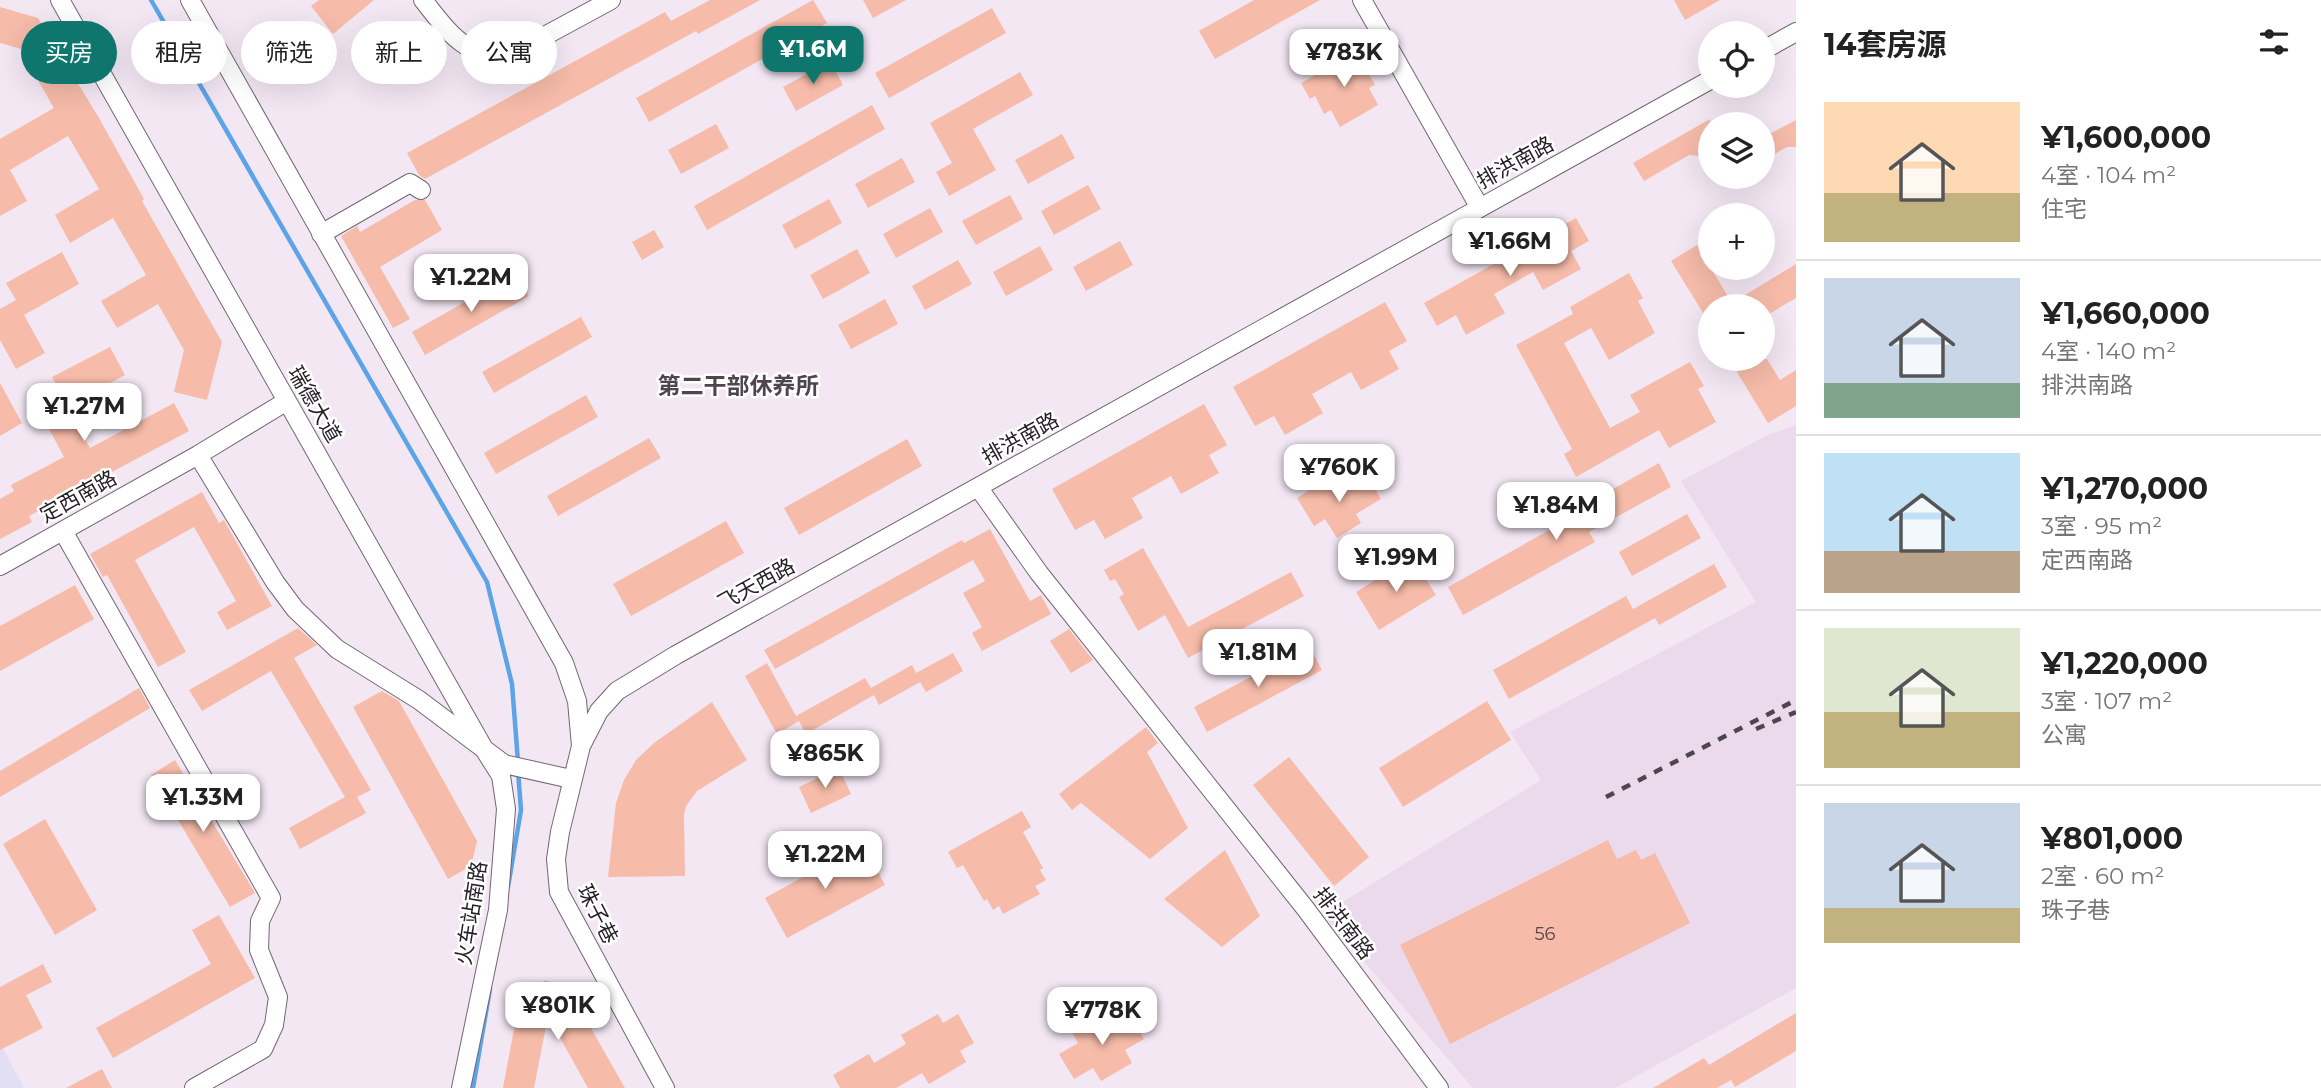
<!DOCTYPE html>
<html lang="zh">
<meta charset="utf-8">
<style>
body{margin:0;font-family:Montserrat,"Noto Sans SC",sans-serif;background:#f6f6f6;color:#222;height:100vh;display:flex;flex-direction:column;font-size:26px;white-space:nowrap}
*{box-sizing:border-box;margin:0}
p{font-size:23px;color:#767676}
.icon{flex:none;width:38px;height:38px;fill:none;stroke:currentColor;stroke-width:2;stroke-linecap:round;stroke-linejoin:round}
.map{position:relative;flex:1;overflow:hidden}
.panel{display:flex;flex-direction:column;background:#fff;width:525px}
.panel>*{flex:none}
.top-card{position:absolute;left:21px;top:21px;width:665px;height:63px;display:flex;gap:14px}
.tools{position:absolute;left:1698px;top:21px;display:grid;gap:14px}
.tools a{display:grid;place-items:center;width:77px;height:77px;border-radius:50%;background:#fff;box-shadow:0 7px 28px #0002;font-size:35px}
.price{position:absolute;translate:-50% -60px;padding:0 16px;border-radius:14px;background:#fff;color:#222;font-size:23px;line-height:46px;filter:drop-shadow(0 2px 4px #0008)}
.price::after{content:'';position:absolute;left:50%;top:42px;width:21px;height:16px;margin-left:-10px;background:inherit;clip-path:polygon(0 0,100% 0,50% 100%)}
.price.selected{background:#0f766e;color:#fff}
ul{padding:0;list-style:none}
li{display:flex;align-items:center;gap:21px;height:175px;padding:0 28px}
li+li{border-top:2px solid #e0e0e0}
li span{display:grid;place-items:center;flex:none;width:196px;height:140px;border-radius:0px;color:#555}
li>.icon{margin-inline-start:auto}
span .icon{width:84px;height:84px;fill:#fffc;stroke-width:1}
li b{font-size:30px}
h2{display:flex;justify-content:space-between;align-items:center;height:84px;padding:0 28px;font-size:30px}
.pill{padding:0 24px;border-radius:32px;background:#fff;box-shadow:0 7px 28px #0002;font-size:24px;line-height:63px}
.pill.selected{background:#0f766e;color:#fff}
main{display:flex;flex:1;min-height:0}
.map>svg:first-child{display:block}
</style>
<main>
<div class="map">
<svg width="1796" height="1088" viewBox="0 0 1796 1088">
<rect width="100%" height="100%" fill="#f3e7f4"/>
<!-- built -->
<path fill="#ebd9ec" d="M1796,425V988L1615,1088H1473L1323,914L1541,780L1510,732L1756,602L1681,481L1768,435Z"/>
<!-- education -->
<path fill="#e2def4" d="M0,1043L24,1088H0Z"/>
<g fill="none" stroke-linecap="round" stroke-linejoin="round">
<!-- stream -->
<path stroke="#5ca4e7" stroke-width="4.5" d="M151,0L487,582L512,684L518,762
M508,887L521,810L518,771
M473,1088L490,989"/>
</g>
<!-- building -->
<path fill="#f6bba9" d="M319,0H374L333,34L311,6Z
M710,0H760L698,34L696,31L425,179L419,175L407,153L665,12L671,21Z
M813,0L827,23L649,122L636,98Z
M863,0H906L873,18Z
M1254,0H1320L1215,59L1199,31Z
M1674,0H1720L1685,20Z
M0,7L38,18L99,118L144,199L142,201L222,342L207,400L174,392L184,350L158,304L117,328L101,301L146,275L113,218L70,243L55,215L99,189L68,136L10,170L27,201L0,216V139L54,108L29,65L46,56L0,43Z
M992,8L1006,33L889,98L875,73Z
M1361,49L1370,65L1365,67L1375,85L1369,88L1378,105L1340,127L1331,110L1324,114L1315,96L1310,99L1301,83Z
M830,61L843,85L796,111L783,87Z
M1020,72L1033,95L973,129L996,170L949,196L936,172L952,163L930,123Z
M872,105L885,129L707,230L694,206Z
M1710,119V157L1689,155L1644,181L1633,163Z
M1796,120V147H1787L1762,161V138Z
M716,124L729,148L681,174L668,150Z
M1062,134L1075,158L1028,184L1015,160Z
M902,158L915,182L868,208L855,184Z
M1088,185L1101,209L1054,235L1041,211Z
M1010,195L1023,219L976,245L962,221Z
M829,199L842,223L795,249L782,225Z
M415,200H425L442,230L380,267L410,319L393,328L341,236L357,226L360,232Z
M930,208L943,232L896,258L883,234Z
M1576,218L1589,241L1571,251L1581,269L1543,290L1533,272L1494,294L1505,313L1466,335L1456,315L1437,326L1424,303Z
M654,230L664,247L642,260L632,242Z
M1120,241L1133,265L1086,291L1073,267Z
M1697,245L1732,303L1796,264V298L1762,318V306H1710V324L1671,261Z
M1040,246L1053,270L1006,296L993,272Z
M857,249L870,273L823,299L810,275Z
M62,252L79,284L24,315L45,353L16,369L0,340V309L16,300L6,283Z
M958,260L972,284L925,310L912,286Z
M516,273L529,296L425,355L412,332Z
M1629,273L1643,298L1638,301L1655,333L1609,360L1591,328L1564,343L1610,428L1640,412L1630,395L1690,362L1704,386L1698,389L1716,422L1669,448L1659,430L1576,477L1564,454L1572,449L1516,345L1573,314L1570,307Z
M885,299L898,324L851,349L838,325Z
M1385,302L1407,341L1389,351L1399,369L1361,390L1351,372L1312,394L1323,413L1285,435L1274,416L1255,426L1233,387Z
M581,317L592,337L494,393L482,372Z
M110,347L125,375L67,406L90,448L174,403L189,431L29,516L32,522L0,539V499L14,491L11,485L64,457L37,406L61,393L52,377Z
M1729,359H1767L1780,380L1796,370V406L1768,423Z
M0,383L22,423L0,436Z
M586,395L598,417L496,474L484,453Z
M1204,404L1227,445L1209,455L1219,473L1181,494L1171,476L1132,498L1143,518L1105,539L1094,520L1075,530L1052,489Z
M649,438L661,458L558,516L547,496Z
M907,439L922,466L799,535L784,508Z
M1659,463L1671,487L1589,532L1595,542L1463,615L1448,587L1594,505L1592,501Z
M1365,473L1381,499L1356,514L1361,523L1337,538L1325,519L1314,526L1297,498L1328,478L1336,491Z
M202,492L219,523L224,520L272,606L227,630L217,612L236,601L194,527L135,560L186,652L158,667L107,575L103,577L90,554Z
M1687,514L1701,538L1632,576L1619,552Z
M726,521L744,553L631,616L613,584Z
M990,529L1030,601L1041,595L1051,614L982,651L972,633L982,627L963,593L985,581L973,560L775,669L764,650L962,540L964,543Z
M1143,548L1188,627L1291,572L1304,596L1188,658L1165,615L1138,631L1119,597L1124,594L1115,579L1110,581L1104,570Z
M1412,557L1436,595L1379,630L1356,592Z
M1714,564L1727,587L1659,625L1655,618L1509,699L1493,670L1626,596L1633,609Z
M75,585L94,619L0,671V626Z
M298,628L317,645L294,658L371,790L357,797L366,813L300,849L289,828L345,797L271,671L202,711L189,690Z
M1069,629L1093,660L1071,673L1050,641Z
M1309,646L1322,670L1207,732L1194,707Z
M953,653L963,671L926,692L920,682L879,705L874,695L806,734L799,721L777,734L745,676L767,663L796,716L865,678L871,688L912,665L916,673Z
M139,688L150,708L0,797V771Z
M382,691L399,701L477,841L471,866L448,879L353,707Z
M1487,701L1511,740L1403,807L1379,768Z
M712,702L747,760L697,791L686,806L684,815L685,876L608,877L616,803L624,780L636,760L654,743Z
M1146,727L1158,743L1147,752L1188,828L1150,859L1081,803L1072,810L1059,794Z
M1289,757L1369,857L1334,886L1253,785Z
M175,760L255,893L230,907L151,775Z
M839,768L851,794L811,813L799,787Z
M1022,811L1031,827L1023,832L1043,868L1040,870L1046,880L1035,886L1040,894L1003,914L999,906L993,910L987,899L984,901L963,865L957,868L948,852Z
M45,819L97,910L55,935L3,844Z
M1608,840L1617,859L1636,850L1641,860L1655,853L1690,923L1450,1044L1400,945Z
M863,844L885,885L787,938L765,898Z
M1225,850L1260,916L1222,947L1164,899Z
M219,915L255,978L113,1058L96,1028L211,964L192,930Z
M43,964L52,982L26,995L43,1028L0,1050V987Z
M544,980L567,986L625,1088H588L548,1016L534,1088H503L517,1013L534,1016Z
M1104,1013L1110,1024L1129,1013L1144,1039L1125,1050L1132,1063L1101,1081L1093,1068L1074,1079L1059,1054L1078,1043L1072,1032Z
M1796,1013V1051L1735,1087L1731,1080L1717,1088H1653L1704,1058L1709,1065Z
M938,1014L943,1023L958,1014L974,1043L960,1051L966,1062L929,1084L922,1073L896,1088H840L833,1075L869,1054L874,1063L906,1044L901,1035Z
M102,1069L112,1088H66Z"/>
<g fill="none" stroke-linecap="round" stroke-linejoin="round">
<defs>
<path id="minor" d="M60,0L484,749L504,764L571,779
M190,0L564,663L577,701L581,746
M423,0C451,35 468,63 517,51L611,0
M1362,0L1480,208
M1762,51L1796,32
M321,234L410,183L421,190
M198,455L275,582L295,609L337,649L419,700L484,749L501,776L506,809L498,910L461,1088
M978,487L1039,573L1305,908L1439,1088
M63,531L271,898L260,921L259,950L278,997L274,1025L263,1049L194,1088
M0,566L198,455L287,401
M665,1088L559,892L556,859L560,832L581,746L599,711L617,691L676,655L1710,80"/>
</defs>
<!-- minor casing -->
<use href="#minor" stroke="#726772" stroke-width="20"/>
<!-- minor -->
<use href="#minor" stroke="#fff" stroke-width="18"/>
<!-- rail -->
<path stroke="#4c474d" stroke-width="4.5" stroke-dasharray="9 9" stroke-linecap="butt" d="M1756,729L1796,712
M1606,797L1796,700"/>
</g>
<g text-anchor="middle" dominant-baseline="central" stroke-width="5" stroke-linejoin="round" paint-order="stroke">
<!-- number labels -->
<g font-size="18" fill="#584645">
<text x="1545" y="934">56</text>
</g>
<!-- street labels -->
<g font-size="21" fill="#231f24" stroke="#fff">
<text transform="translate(1515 162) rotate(-29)">排洪南路</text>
<text transform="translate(315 404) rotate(60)">瑞德大道</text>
<text transform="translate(1020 438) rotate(-29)">排洪南路</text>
<text transform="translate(78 496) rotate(-29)">定西南路</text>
<text transform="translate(756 584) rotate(-29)">飞天西路</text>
<text transform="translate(471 913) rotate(-81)">火车站南路</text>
<text transform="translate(598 914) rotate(63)">珠子巷</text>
<text transform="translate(1344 923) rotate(53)">排洪南路</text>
</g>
<!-- neighbourhood labels -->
<g font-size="23" font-weight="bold" fill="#4f4550" stroke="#fff">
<text x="738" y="386">第二干部休养所</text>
</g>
</g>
</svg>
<div class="tools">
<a><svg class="icon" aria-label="locate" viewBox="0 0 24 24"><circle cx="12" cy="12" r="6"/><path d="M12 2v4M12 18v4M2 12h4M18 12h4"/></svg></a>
<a><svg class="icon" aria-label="layers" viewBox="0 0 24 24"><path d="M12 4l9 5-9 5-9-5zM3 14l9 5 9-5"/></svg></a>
<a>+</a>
<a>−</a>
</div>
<b class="price selected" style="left:813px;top:86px">¥1.6M</b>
<b class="price" style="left:1344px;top:89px">¥783K</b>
<b class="price" style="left:1510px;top:278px">¥1.66M</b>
<b class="price" style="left:471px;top:314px">¥1.22M</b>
<b class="price" style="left:84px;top:443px">¥1.27M</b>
<b class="price" style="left:1339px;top:504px">¥760K</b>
<b class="price" style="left:1556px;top:542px">¥1.84M</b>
<b class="price" style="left:1396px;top:594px">¥1.99M</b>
<b class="price" style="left:1258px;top:689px">¥1.81M</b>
<b class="price" style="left:825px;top:790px">¥865K</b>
<b class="price" style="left:203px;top:834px">¥1.33M</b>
<b class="price" style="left:825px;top:891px">¥1.22M</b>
<b class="price" style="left:558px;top:1042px">¥801K</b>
<b class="price" style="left:1102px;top:1047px">¥778K</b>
<div class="top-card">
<a class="pill selected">买房</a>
<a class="pill">租房</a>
<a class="pill">筛选</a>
<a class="pill">新上</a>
<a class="pill">公寓</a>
</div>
</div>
<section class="panel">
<h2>14套房源<svg class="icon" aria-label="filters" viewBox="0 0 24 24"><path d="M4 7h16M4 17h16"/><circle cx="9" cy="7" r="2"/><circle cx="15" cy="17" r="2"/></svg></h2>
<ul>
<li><span style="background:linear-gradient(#ffd9b3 65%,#c2b280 0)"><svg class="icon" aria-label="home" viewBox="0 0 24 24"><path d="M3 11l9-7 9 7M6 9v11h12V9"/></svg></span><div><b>¥1,600,000</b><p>4室 · 104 m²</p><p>住宅</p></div></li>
<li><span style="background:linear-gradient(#c9d6e8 75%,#7fa58c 0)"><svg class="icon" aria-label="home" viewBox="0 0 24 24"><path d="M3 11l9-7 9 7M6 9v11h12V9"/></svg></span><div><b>¥1,660,000</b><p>4室 · 140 m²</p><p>排洪南路</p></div></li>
<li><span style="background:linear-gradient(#bfe0f5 70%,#b9a48a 0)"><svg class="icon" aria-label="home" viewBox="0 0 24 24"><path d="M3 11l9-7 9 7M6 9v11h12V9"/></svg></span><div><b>¥1,270,000</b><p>3室 · 95 m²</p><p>定西南路</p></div></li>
<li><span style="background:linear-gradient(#dfe7d0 60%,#c2b280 0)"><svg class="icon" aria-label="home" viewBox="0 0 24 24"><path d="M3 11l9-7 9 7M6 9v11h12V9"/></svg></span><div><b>¥1,220,000</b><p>3室 · 107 m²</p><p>公寓</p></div></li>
<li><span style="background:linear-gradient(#c9d6e8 75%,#c2b280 0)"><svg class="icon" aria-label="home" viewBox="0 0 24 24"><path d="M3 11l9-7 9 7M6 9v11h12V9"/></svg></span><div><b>¥801,000</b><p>2室 · 60 m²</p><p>珠子巷</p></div></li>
</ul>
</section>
</main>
